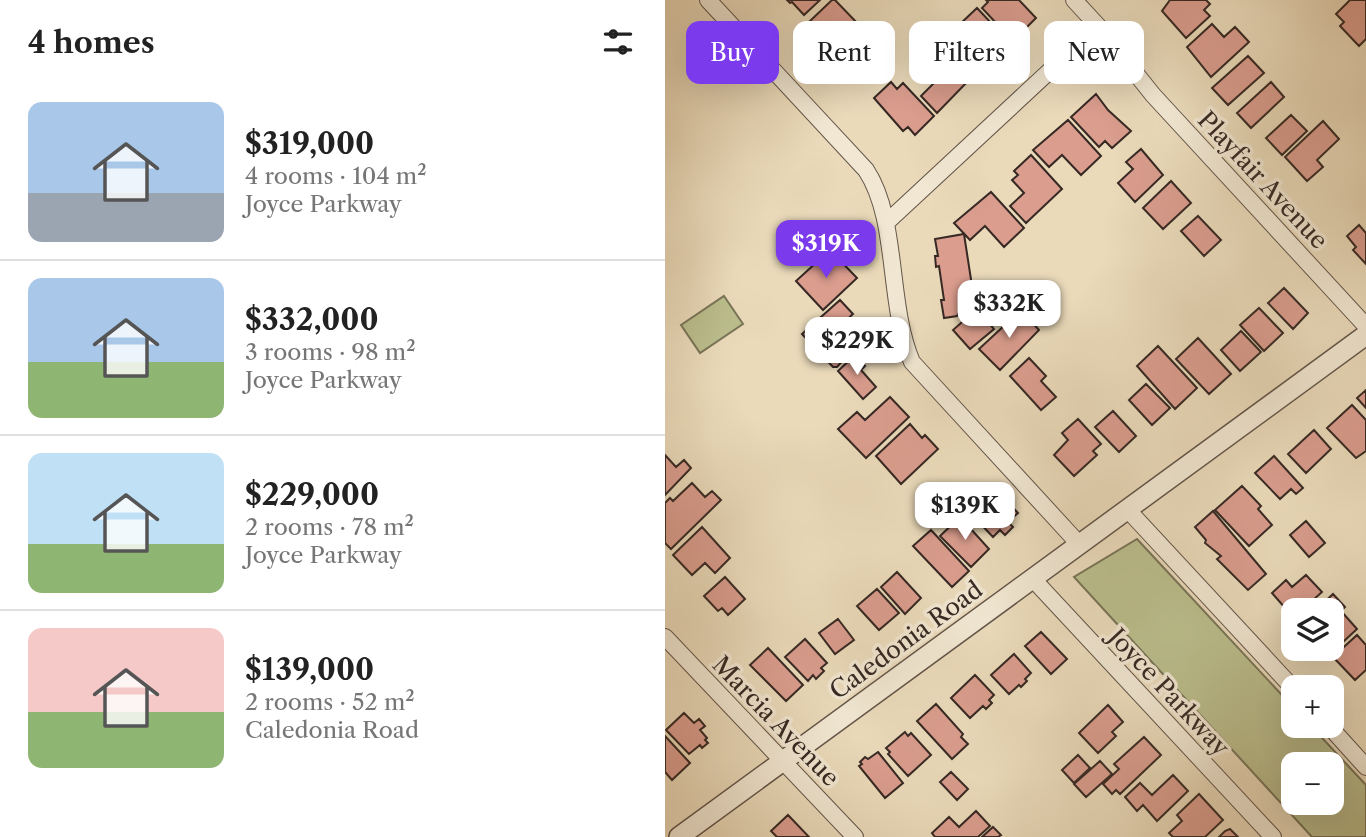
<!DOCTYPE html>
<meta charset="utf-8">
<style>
body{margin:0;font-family:"Libre Caslon Text",serif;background:#f2f2f2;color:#222;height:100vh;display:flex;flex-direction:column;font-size:26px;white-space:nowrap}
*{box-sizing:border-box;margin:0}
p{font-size:23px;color:#767676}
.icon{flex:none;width:38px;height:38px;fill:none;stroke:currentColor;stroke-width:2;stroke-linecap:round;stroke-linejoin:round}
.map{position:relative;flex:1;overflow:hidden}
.panel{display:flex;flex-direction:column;background:#fff;width:665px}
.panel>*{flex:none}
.hud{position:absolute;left:21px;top:21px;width:574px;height:63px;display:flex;gap:14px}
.controls{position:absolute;left:616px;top:598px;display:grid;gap:14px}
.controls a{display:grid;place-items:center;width:63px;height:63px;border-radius:14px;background:#fff;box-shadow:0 7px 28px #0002;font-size:35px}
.price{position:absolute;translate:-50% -60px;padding:0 16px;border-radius:14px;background:#fff;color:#222;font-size:23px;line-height:46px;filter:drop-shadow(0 2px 4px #0008)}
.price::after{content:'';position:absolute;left:50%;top:42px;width:21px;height:16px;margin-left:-10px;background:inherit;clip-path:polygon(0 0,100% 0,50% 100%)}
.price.selected{background:#7c3aed;color:#fff}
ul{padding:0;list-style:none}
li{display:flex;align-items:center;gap:21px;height:175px;padding:0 28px}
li+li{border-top:2px solid #e0e0e0}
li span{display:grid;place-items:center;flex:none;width:196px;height:140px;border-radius:14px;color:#555}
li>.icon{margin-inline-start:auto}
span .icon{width:84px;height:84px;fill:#fffc;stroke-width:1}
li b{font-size:30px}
h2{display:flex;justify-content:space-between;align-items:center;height:84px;padding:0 28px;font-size:30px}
.tag{padding:0 24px;border-radius:14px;background:#fff;box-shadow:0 7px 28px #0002;font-size:24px;line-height:63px}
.tag.selected{background:#7c3aed;color:#fff}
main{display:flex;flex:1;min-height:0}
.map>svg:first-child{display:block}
</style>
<main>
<section class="panel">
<h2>4 homes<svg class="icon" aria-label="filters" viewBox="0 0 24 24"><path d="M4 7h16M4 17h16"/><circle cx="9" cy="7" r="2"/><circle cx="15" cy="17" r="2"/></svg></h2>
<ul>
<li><span style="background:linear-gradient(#a9c7e8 65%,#9aa5b1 0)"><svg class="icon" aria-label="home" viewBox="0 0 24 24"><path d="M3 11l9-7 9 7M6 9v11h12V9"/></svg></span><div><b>$319,000</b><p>4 rooms · 104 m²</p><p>Joyce Parkway</p></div></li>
<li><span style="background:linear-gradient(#a9c7e8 60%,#8fb573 0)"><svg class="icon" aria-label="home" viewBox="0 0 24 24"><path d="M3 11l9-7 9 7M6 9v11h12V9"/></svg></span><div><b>$332,000</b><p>3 rooms · 98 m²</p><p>Joyce Parkway</p></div></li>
<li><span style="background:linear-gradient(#bfe0f5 65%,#8fb573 0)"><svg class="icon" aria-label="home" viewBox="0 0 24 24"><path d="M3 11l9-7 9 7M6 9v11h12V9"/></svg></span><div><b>$229,000</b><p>2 rooms · 78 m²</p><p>Joyce Parkway</p></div></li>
<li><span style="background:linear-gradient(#f6c9c9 60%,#8fb573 0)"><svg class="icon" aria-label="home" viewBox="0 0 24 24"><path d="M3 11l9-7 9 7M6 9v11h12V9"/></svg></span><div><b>$139,000</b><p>2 rooms · 52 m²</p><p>Caledonia Road</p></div></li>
</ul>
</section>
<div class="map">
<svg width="701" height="837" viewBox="0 0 701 837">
<rect width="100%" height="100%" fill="#eadaba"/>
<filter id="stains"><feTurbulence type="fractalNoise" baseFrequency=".00286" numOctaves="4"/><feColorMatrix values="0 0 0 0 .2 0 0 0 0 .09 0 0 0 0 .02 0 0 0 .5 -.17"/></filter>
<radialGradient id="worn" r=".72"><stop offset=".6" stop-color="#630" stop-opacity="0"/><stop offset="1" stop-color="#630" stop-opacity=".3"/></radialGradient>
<!-- green -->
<path fill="#bbbe8d" stroke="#787458" stroke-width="2" fill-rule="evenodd" d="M59,296L78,324L35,353L16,325Z
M472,539L628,707V726H646L701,785V837H647L409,577ZM628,765H667V803H628Z"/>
<!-- building -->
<path fill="#da9d8e" stroke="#362924" stroke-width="2" d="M122,0H155L139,15L127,2L125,3Z
M167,0H170L195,26L173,47L145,21Z
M321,0H354L371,18L348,41L317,8L323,2Z
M505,0H541L545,4L539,10L545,16L521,38L497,11Z
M685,0H701V39L694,46L675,26L679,22L671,14Z
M312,8L328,25L314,38L326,51L320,56L325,60L308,76L276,42Z
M547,24L559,37L570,27L584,42L546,77L522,47Z
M198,28L224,56L199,80L185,65L188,62L176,49Z
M271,43L305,79L272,113L256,96L270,82L251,63Z
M583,56L599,73L563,105L547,88Z
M226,82L232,89L238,83L269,116L250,135L243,127L238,131L209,98Z
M606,82L619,97L586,128L572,113Z
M431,94L443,110L466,131L447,148L440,141L434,147L406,117Z
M626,115L642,131L617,155L601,138Z
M403,120L436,156L416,175L397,155L384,167L368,150Z
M658,121L674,139L652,160L658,167L642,181L620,157Z
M476,149L498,175L470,202L453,183L468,169L461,162Z
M366,155L397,189L361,223L345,206L359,193L347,180L353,175L349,171Z
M506,181L526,203L498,229L478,208Z
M326,192L359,228L339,247L320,226L305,240L289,223Z
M533,216L556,240L539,256L516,231Z
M694,225L701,233V264L688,250L691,247L682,236Z
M299,234L307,286H302L304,296L299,297L301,309H296L292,316L279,318L276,300H279L274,266L271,267L270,256H273L270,239Z
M165,250L192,278L158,310L131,281Z
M619,288L643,313L628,329L603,303Z
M175,300L188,314L175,326L190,347L172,367H168L137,334Z
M313,308L318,313L321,310L329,318L324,323L329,329L305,349L288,330Z
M594,308L618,333L599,351L575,325Z
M356,310L374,330L335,370L314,349Z
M576,331L596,352L575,371L556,350Z
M533,338L566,374L544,394L511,359Z
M493,346L532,388L510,409L472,366Z
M190,355L200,366L196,370L211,387L198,399L173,371Z
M364,358L381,376L376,381L391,397L376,410L345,376Z
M481,384L505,408L487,425L464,400Z
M701,390V408L692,398Z
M225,397L244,417L201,458L173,429L192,412L200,420Z
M687,405L701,420V451L691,458L662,428Z
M448,411L471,436L454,452L430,427Z
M413,419L436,444L428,451L432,455L409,476L389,455L403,440L397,433Z
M245,424L257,438L260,435L273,449L236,484L211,456Z
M649,430L666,449L641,473L623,454Z
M0,455L11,467L19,460L26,468L0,495Z
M609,456L638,488L631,494L626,489L615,499L590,473Z
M27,483L40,497L47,491L56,500L6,549L0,543V503L5,498L8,501Z
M577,486L596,506L593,509L607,525L584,546L550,510Z
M335,494L353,513L343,522L348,527L340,535L335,530L328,537L310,518Z
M548,511L601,574L583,590L552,559L556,556L540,543L541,540L530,527Z
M295,517L324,549L306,567L275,536Z
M641,521L660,543L644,557L625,535Z
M37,527L65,558L50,573L40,563L27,575L8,555Z
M266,530L304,571L287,587L248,546Z
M232,572L256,598L240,614L216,587Z
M641,575L657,592L636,611H628V617L607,593L621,580L627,587Z
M60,577L80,599L63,615L57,608L53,611L39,596Z
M212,589L234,613L214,630L192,606Z
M668,594L680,607L676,611L692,629L663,656L657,649H667V611H650Z
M173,619L189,640L170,654L154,633Z
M376,632L402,659L386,674L360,646Z
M692,635L701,645V670L690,680L668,657Z
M140,639L162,663L156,668L159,671L151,679L148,675L143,681L120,657Z
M103,648L138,685L121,701L85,665Z
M349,654L366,673L360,679L362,681L356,687L354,685L344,694L326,675Z
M310,675L329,695L324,700L327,703L321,709L318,706L305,718L286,698Z
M271,704L298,734L296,737L303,744L287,759L252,721Z
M443,705L458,722L447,732L451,736L433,753L414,733Z
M19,713L29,723L34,719L40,726L35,730L42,738L40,740L43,743L37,748L35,745L24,754L1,730Z
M240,732L243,736L246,733L266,755L243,776L223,754L225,752L221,748Z
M0,736L25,763L7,780L0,772Z
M479,737L496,755L455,794L451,790L447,794L438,784L454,769L449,764Z
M213,752L238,783L220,798L194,766L197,764L195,762L200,757L203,759Z
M413,755L425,768L409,783L397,770Z
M435,761L447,774L421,797L409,784Z
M286,772L303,789L292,800L275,782Z
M508,775L523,791L492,821L478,805L472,811L460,797L475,783L487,795Z
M534,794L558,820L540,837H508L504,833L517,821L512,815Z
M311,811L325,826L313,837H270L267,833L284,817L294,827Z
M123,815L144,837H112L106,831Z
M328,827L336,835L333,837H317Z
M565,829L573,837H554L560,831Z"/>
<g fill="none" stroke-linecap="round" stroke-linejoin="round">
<defs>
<path id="minor" d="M43,0L201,170C234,220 222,304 247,362L414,544
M409,0L433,26L488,95L701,326
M221,223L433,26
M462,509L628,688
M367,578L608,837
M0,637L190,837
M664,726L701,767"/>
<path id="tertiary" d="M14,837L701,335"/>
</defs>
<!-- minor casing -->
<use href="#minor" stroke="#63554a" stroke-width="18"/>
<!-- tertiary casing -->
<use href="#tertiary" stroke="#63554a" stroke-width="22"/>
<!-- minor -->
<use href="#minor" stroke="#f1e7d2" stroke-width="16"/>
<!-- tertiary -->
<use href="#tertiary" stroke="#f1e7d2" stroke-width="19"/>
</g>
<g text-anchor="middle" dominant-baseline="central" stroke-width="7" stroke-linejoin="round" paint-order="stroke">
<!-- street labels -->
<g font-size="24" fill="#362924" stroke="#f1e7d2">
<text transform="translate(598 180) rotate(47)">Playfair Avenue</text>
<text transform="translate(241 640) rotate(-36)">Caledonia Road</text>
<text transform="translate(504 692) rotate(47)">Joyce Parkway</text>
<text transform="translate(111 721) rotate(46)">Marcia Avenue</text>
</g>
</g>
<rect width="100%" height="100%" filter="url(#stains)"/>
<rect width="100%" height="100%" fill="url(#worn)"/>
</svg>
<div class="controls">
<a><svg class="icon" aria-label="layers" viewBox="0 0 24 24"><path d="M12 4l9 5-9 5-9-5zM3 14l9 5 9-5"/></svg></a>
<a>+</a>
<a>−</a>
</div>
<b class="price selected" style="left:161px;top:280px">$319K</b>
<b class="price" style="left:344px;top:340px">$332K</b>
<b class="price" style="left:192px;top:377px">$229K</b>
<b class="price" style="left:300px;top:542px">$139K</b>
<div class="hud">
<a class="tag selected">Buy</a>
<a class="tag">Rent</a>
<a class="tag">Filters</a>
<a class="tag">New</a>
</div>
</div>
</main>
